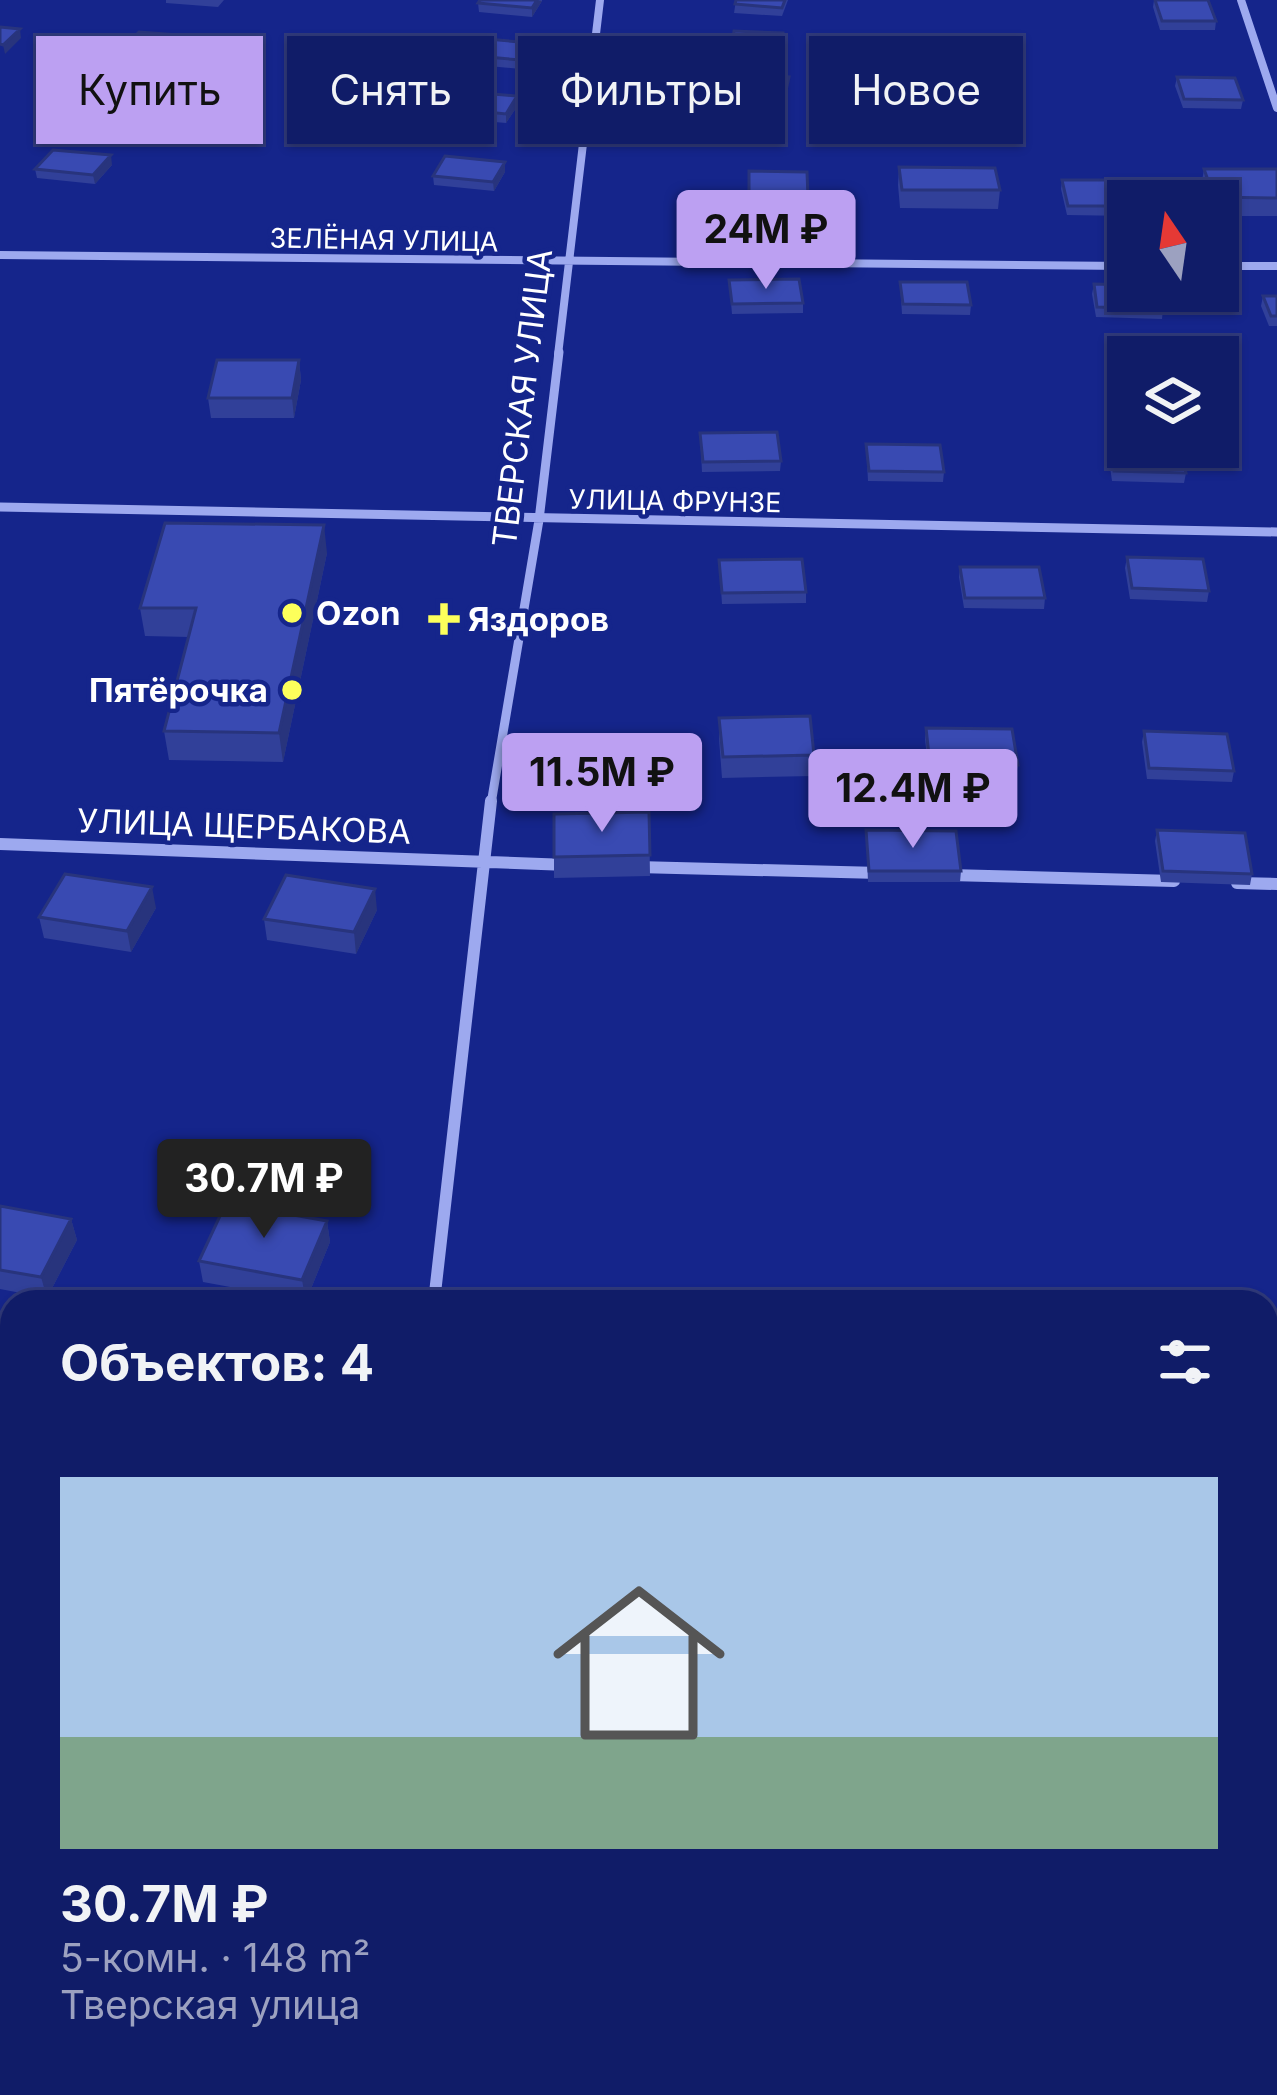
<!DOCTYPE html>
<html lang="ru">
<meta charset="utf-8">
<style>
body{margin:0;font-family:Inter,sans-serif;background:#1e2971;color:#f1f3f6;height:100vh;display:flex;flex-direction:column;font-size:45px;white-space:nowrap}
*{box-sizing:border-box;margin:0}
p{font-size:39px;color:#9ca1c0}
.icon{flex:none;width:66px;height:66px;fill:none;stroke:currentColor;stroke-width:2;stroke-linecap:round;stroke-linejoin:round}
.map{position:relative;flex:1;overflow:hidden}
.panel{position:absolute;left:0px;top:1290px;width:1278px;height:807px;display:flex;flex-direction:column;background:#101c68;border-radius:36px 36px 0 0;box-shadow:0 3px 9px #0004,0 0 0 3px #303a7c}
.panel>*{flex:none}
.banner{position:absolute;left:36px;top:36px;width:1206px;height:108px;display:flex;gap:24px}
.needle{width:78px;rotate:347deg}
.buttons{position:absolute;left:1107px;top:180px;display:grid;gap:24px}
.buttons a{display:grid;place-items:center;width:132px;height:132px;border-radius:0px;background:#101c68;box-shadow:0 3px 9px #0004,0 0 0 3px #303a7c;font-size:60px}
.price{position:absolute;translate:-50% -102px;padding:0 27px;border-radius:12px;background:#bca0f2;color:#111;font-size:39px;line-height:78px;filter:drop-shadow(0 3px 6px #0008)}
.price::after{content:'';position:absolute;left:50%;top:72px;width:36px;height:27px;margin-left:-18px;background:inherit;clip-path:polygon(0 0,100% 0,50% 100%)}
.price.current{background:#222;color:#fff}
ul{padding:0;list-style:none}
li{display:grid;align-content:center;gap:24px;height:636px;padding:0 60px}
li span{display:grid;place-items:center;height:372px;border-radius:0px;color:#555}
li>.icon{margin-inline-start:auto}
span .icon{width:216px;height:216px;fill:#fffc;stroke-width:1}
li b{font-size:51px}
h2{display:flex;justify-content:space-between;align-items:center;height:144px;padding:0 60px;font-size:51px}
.pill{padding:0 42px;border-radius:0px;background:#101c68;box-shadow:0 3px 9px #0004,0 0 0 3px #303a7c;font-size:42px;line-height:108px}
.pill.current{background:#bca0f2;color:#111}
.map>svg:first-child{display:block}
</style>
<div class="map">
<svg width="1277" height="2095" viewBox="0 0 1277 2095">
<rect width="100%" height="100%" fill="#15258b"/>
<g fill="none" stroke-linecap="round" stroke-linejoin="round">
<!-- minor-far3 -->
<path stroke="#9da9ef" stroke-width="8" d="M1241,0L1277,108
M0,255L1128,266
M1218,266H1277
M558,355L600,0"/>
<!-- minor-far2 -->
<path stroke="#9da9ef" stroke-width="9" d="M0,507L1277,532
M491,804L539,520L559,352"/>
<!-- minor-far1 -->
<path stroke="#9da9ef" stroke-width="12" d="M0,844L568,865
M637,867L880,873
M949,875L1174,881
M1237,883L1277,884
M434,1302L491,801"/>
<!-- minor -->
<path stroke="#9da9ef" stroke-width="15" d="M0,1416H12
M1266,1465L1277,1466
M317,2095L318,2085"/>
</g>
<!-- wall -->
<path fill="#314099" d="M166,0H224L218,7L166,3Z
M480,0H542V1L532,17L479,12L478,3Z
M736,0H788L782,16L734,13Z
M1154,0L1216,21L1215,30H1160L1153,7Z
M783,33L780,62L731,60V51Z
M192,36L193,46L179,62L125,57L123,48Z
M531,52L521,69L466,64L465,55Z
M1177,77L1243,100L1241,109L1183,108L1175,86Z
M788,86L784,105L722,101V91Z
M154,102L139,120L83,114L81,105Z
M518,105L506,123L449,118V108Z
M505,162V172L494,191L434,185L433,176Z
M112,165L95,184L37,178L35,169Z
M899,167L1000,190L998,209L900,208L898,185Z
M1204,169H1277V216H1218V201H1205L1201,187Z
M749,171L808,197V207L749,206Z
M1062,180L1128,201V216L1067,215L1061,189Z
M729,280L803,303V313L732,314Z
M900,282L971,305L970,315L902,314Z
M1094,284L1163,309L1162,319L1096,317L1092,294Z
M1263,296H1277V326H1269L1261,306Z
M299,360L301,380L294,418H211L208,398Z
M700,433L781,461L780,471L702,472Z
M1109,443L1186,473L1184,483L1112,481L1108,453Z
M866,444L944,472L943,482L868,481Z
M327,553L283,762L169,760L164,731L189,637L145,636L140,608Z
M1127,557L1209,591L1207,602L1130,599L1125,568Z
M719,560L806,592V603L722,604Z
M960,567L1045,598L1044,609L964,608L959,577Z
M719,718L814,755L813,776L722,778L719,739Z
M926,728L1018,765L1016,776H929L925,739Z
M1144,731L1234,771L1232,782L1147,779L1142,742Z
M649,812L650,876L554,878V814Z
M866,830L961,871L960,882H868Z
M1157,830L1252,874L1250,885L1161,882L1155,841Z
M156,908L131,952L44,938L39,917Z
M377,910L356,954L267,940L264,919Z
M0,1206L71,1219L77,1240L47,1298L0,1289Z
M327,1221L330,1242L306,1301L203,1282L199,1261Z
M1266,1558H1277V1654L1272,1653L1266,1626Z
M1021,2085H1180L1181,2095H1022Z"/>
<!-- shaded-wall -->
<path fill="#28347d" d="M537,0L542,1L532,17V8Z
M20,29L21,38L5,54L3,45Z
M192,36L193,46L179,62L177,53Z
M531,43V52L521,69L520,60Z
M153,93L154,102L139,120L137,111Z
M517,96L518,105L506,123V114Z
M111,155L112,165L95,184L93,175Z
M505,162V172L494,191L493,182Z
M299,360L301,380L294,418L292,398Z
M324,525L327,553L283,762L279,733Z
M152,887L156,908L131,952L127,931Z
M375,889L377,910L356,954L354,932Z
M71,1219L77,1240L47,1298L41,1277Z
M327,1221L330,1242L306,1301L302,1280Z"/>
<!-- building -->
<path fill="#394ab2" stroke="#28347d" stroke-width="3" d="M480,0H537L532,8L478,3Z
M736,0H785L782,8L735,4Z
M1155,0H1208L1216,21H1162Z
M0,27L20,29L3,45L0,44Z
M734,31L783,33L781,53L731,51Z
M139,32L192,36L177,53L123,48Z
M476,38L531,43L520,60L465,55Z
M727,73L789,77L785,95L722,91Z
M1177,77L1235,78L1243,100L1184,99Z
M97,88L153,93L137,111L81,105Z
M460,91L517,96L506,114L449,108Z
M53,150L111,155L93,175L35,169Z
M445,156L505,162L493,182L433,176Z
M899,167L995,168L1000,190H902Z
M1204,169H1277V198L1214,197Z
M749,171L807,172L808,197L749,196Z
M1062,180H1142L1148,201H1128V206H1068Z
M799,279L803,303L732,304L729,280Z
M900,282H967L971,305L903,304Z
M1094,284L1128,285V291H1160L1163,309L1097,307Z
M1263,296H1277V316H1271Z
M217,360H299L292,398H208Z
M777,432L781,461L703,462L700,433Z
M1109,443H1128V447H1181L1186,473L1114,471Z
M866,444L940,445L944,472L869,471Z
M165,523L324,525L279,733L164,731L196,608H140Z
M1127,557L1203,559L1209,591L1132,588Z
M802,559L806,592L722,593L719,560Z
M960,567H1039L1045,598H965Z
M810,716L814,755L723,757L719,718Z
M926,728L1012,729L1018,765H930Z
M1144,731L1227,734L1234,771L1149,768Z
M649,812L650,855L554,857V814Z
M866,830L956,831L961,871H869Z
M1157,830L1245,833L1252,874L1163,871Z
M65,874L152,887L127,931L39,917Z
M286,875L375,889L354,932L264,919Z
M226,1203L327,1221L302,1280L199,1261Z
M0,1206L71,1219L41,1277L0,1270Z
M625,1290L626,1302H509L510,1292Z
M1266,1558H1277V1624L1266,1574Z
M666,2085H828L827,2095H665Z
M1028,2085H1180L1181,2095H1029Z"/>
<!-- markers -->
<g fill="#fdff5b" stroke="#15258b" stroke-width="4.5">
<circle cx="292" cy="613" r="12"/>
<path d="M438 601h12v12h12v12h-12v12h-12v-12h-12v-12h12z"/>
<circle cx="292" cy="690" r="12"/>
</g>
<g text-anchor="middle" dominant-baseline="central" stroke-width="9" stroke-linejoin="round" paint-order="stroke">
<!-- far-street labels -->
<g font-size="27" fill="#fff" stroke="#15258b">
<text transform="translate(384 240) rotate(1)">ЗЕЛЁНАЯ УЛИЦА</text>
<text transform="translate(675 501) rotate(1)">УЛИЦА ФРУНЗЕ</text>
</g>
<!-- street labels -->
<g font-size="33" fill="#fff" stroke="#15258b">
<text transform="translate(522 398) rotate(-83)">ТВЕРСКАЯ УЛИЦА</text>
<text transform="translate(244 826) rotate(2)">УЛИЦА ЩЕРБАКОВА</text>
</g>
<!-- poi labels -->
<g font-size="33" font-weight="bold" fill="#fff" stroke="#15258b" text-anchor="start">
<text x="316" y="613">Ozon</text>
<text x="468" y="619">Яздоров</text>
<text x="268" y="690" text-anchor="end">Пятёрочка</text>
</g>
</g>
</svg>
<div class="buttons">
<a><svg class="needle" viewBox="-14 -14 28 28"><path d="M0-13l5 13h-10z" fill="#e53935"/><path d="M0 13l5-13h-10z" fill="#9ca1c0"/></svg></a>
<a><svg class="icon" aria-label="layers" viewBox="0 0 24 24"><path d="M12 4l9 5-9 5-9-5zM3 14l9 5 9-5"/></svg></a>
</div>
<b class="price" style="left:766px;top:292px">24M ₽</b>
<b class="price" style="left:602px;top:835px">11.5M ₽</b>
<b class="price" style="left:913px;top:851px">12.4M ₽</b>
<b class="price current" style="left:264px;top:1241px">30.7M ₽</b>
<div class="banner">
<a class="pill current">Купить</a>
<a class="pill">Снять</a>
<a class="pill">Фильтры</a>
<a class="pill">Новое</a>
</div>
<section class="panel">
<h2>Объектов: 4<svg class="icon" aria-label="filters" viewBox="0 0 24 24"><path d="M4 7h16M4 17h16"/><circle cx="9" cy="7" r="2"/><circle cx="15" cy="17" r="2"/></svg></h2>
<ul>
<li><span style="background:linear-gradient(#a9c7e8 70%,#7fa58c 0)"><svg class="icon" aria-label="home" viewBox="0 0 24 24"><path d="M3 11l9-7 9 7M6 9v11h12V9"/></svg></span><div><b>30.7M ₽</b><p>5-комн. · 148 m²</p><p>Тверская улица</p></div></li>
</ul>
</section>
</div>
